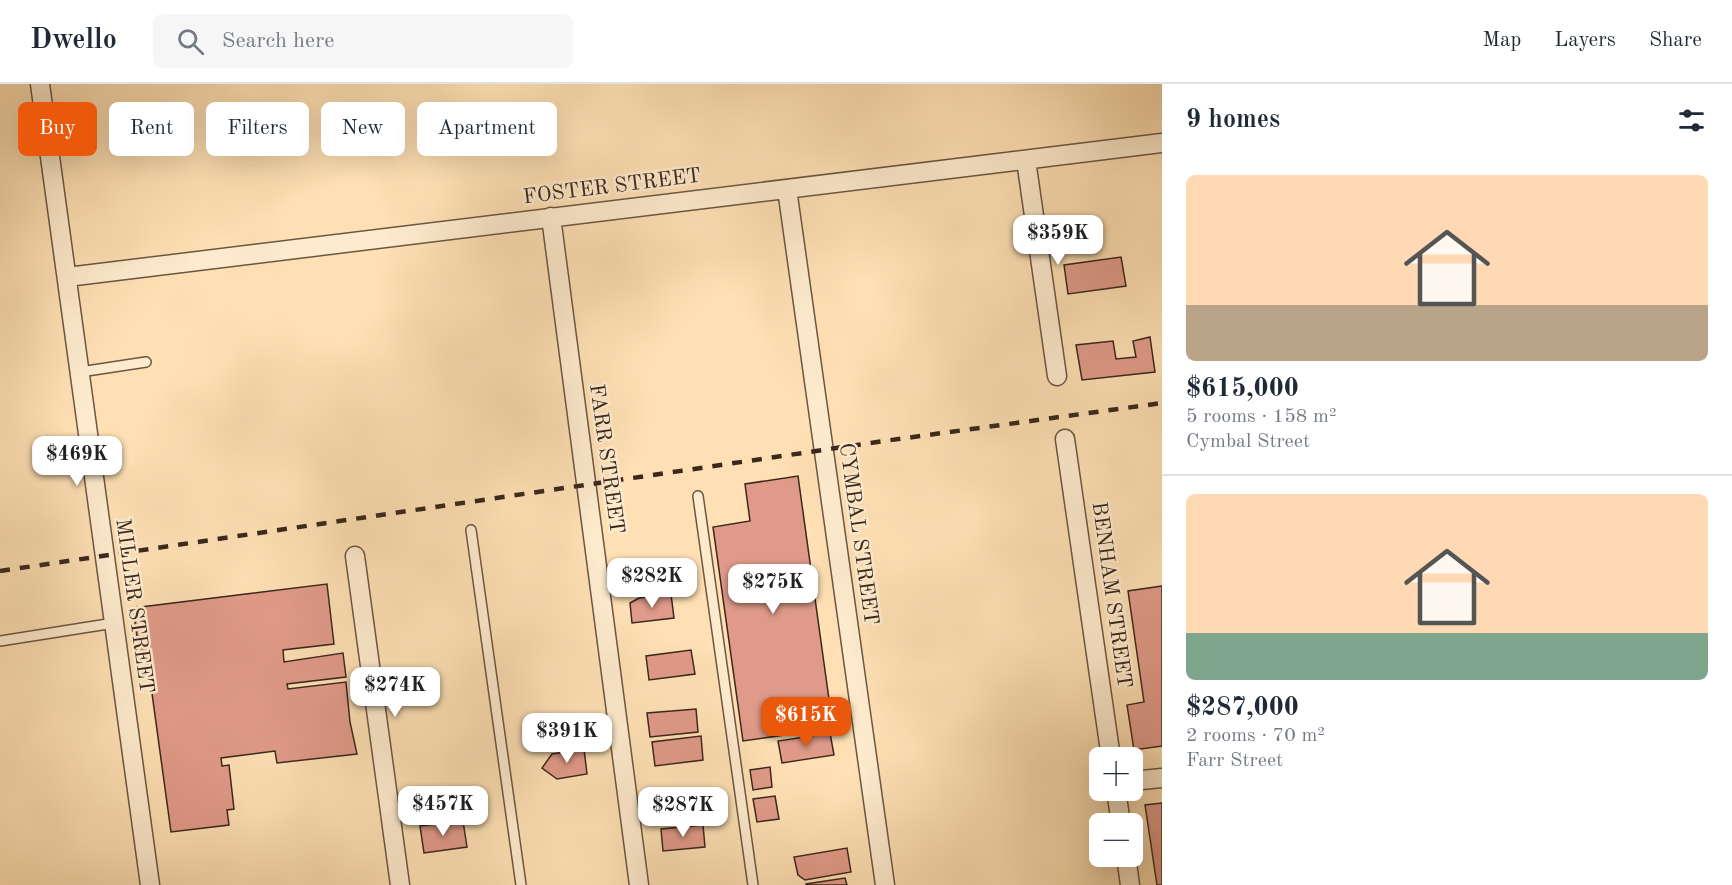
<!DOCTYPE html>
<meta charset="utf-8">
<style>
body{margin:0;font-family:"Old Standard TT",serif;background:#f6f6f7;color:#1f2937;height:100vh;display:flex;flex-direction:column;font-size:22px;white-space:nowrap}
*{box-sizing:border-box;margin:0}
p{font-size:20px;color:#747a83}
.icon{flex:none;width:33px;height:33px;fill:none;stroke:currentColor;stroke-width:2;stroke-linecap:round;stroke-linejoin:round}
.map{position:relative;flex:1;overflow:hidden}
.panel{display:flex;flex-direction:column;background:#fff;width:570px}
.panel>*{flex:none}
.guide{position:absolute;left:18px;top:18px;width:570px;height:54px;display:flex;gap:12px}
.controls{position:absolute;left:1089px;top:663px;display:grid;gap:12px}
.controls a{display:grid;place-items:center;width:54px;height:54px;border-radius:9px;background:#fff;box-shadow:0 6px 24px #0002;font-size:30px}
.price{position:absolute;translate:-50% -51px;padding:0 14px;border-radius:12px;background:#fff;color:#222;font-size:20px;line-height:39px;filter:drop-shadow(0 2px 3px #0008)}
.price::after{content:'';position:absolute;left:50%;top:36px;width:18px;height:14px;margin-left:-9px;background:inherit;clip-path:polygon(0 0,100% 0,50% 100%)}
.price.current{background:#ea580c;color:#fff}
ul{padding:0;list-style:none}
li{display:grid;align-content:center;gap:12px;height:318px;padding:0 24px}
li+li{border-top:2px solid #e0e1e3}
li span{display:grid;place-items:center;height:186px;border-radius:9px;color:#555}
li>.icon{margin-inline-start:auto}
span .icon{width:108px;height:108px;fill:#fffc;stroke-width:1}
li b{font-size:26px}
h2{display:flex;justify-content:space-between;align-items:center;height:72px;padding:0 24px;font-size:26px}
.tag{padding:0 21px;border-radius:9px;background:#fff;box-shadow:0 6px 24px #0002;font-size:21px;line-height:54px}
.tag.current{background:#ea580c;color:#fff}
header{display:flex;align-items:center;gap:36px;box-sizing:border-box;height:84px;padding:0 30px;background:#fff;border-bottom:2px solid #e0e1e3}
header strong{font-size:28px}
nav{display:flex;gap:33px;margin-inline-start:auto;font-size:21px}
.search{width:420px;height:54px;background:#f6f6f7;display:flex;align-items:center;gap:15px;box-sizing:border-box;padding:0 21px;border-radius:9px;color:#747a83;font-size:22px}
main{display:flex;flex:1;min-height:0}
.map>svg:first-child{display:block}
</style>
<header>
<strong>Dwello</strong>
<div class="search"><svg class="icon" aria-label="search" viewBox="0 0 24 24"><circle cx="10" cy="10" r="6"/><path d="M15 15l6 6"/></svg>Search here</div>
<nav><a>Map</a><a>Layers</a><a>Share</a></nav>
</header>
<main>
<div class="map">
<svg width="1162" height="801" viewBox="0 0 1162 801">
<rect width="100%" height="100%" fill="#fee0b4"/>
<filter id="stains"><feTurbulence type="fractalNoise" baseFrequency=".00333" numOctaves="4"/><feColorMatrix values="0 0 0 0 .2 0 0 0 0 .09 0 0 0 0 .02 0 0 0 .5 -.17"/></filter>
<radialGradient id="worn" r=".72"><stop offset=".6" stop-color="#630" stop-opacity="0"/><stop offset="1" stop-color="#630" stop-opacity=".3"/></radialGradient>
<!-- building -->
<path fill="#e09a89" stroke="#3b271c" stroke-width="1.5" d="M1121,173L1126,202L1068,210L1064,181Z
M1150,253L1155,288L1082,296L1076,261L1113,257L1116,275L1136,273L1133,257Z
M798,392L833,644L743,657L713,443L750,437L745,400Z
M327,500L334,560L283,566L284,578L343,569L346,593L287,600L288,605L346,598L350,638L357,670L277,679L275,667L221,674L222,682L229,681L234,725L227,726L229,741L171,748L147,573L140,574L133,524Z
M1162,502V662L1134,666L1127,621L1144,618L1128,507Z
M671,510L674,534L632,539L630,519L639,514Z
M691,566L695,590L649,596L646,572Z
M696,625L698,648L650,653L647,629Z
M586,636L589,661L553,665L550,641Z
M830,649L834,671L782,679L778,657Z
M701,652L703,676L655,682L652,658Z
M584,665L587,690L557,695L542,684L552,670Z
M770,683L772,703L753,706L750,686Z
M775,712L779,735L757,738L753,715Z
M1162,719V801H1157L1145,721Z
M463,737L467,763L424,769L420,742Z
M703,741L705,763L663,767L661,745Z
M847,764L851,788L805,796L798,791L794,773Z
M845,794L847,801H806V800Z"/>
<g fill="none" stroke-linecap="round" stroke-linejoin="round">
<defs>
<path id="lane" d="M80,288L146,278
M698,412L753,801
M471,446L521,801
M0,557L114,539"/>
<path id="street" d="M40,0L150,801
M1026,76L1057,292
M787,105L885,801
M551,133L639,801
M67,193L1162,59
M1065,355L1111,674
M355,472L400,801
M1132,697L1162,694
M1116,706L1121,740
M1126,772L1130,801"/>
</defs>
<!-- lane casing -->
<use href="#lane" stroke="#6c5542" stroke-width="12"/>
<!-- street casing -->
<use href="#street" stroke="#6c5542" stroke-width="21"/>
<!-- lane -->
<use href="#lane" stroke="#feebce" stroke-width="9"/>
<!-- street -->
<use href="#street" stroke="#feebce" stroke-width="18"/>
<!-- rail -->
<path stroke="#3b271c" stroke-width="4.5" stroke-dasharray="10 10" stroke-linecap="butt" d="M0,487L884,357L1162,319"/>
</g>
<g text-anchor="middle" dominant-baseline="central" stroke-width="5" stroke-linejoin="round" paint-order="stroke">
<!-- street labels -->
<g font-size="21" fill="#3b271c" stroke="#feebce">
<text transform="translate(612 103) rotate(-7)">FOSTER STREET</text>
<text transform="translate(606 375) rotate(82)">FARR STREET</text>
<text transform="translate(858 450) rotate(82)">CYMBAL STREET</text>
<text transform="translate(1111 511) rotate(82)">BENHAM STREET</text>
<text transform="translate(134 522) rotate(82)">MILLER STREET</text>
</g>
</g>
<rect width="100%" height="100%" filter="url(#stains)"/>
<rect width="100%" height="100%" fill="url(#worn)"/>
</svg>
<div class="controls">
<a>+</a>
<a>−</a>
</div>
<b class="price" style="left:1058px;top:182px">$359K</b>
<b class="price" style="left:77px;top:403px">$469K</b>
<b class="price" style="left:652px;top:525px">$282K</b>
<b class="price" style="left:773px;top:531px">$275K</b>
<b class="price" style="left:395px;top:634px">$274K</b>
<b class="price current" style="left:806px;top:664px">$615K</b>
<b class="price" style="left:567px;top:680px">$391K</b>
<b class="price" style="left:443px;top:753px">$457K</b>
<b class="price" style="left:683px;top:754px">$287K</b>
<div class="guide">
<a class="tag current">Buy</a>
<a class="tag">Rent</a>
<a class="tag">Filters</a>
<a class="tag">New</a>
<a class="tag">Apartment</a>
</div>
</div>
<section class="panel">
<h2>9 homes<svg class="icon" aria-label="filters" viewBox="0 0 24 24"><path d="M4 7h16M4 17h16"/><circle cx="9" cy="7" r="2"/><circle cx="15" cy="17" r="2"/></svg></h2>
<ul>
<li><span style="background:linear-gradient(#ffd9b3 70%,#b9a48a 0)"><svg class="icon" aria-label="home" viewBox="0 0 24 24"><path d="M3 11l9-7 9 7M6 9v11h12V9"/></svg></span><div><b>$615,000</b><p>5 rooms · 158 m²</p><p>Cymbal Street</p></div></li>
<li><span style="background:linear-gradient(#ffd9b3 75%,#7fa58c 0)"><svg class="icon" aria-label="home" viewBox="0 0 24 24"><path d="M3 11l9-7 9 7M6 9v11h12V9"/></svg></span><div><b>$287,000</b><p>2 rooms · 70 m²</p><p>Farr Street</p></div></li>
</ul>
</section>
</main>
